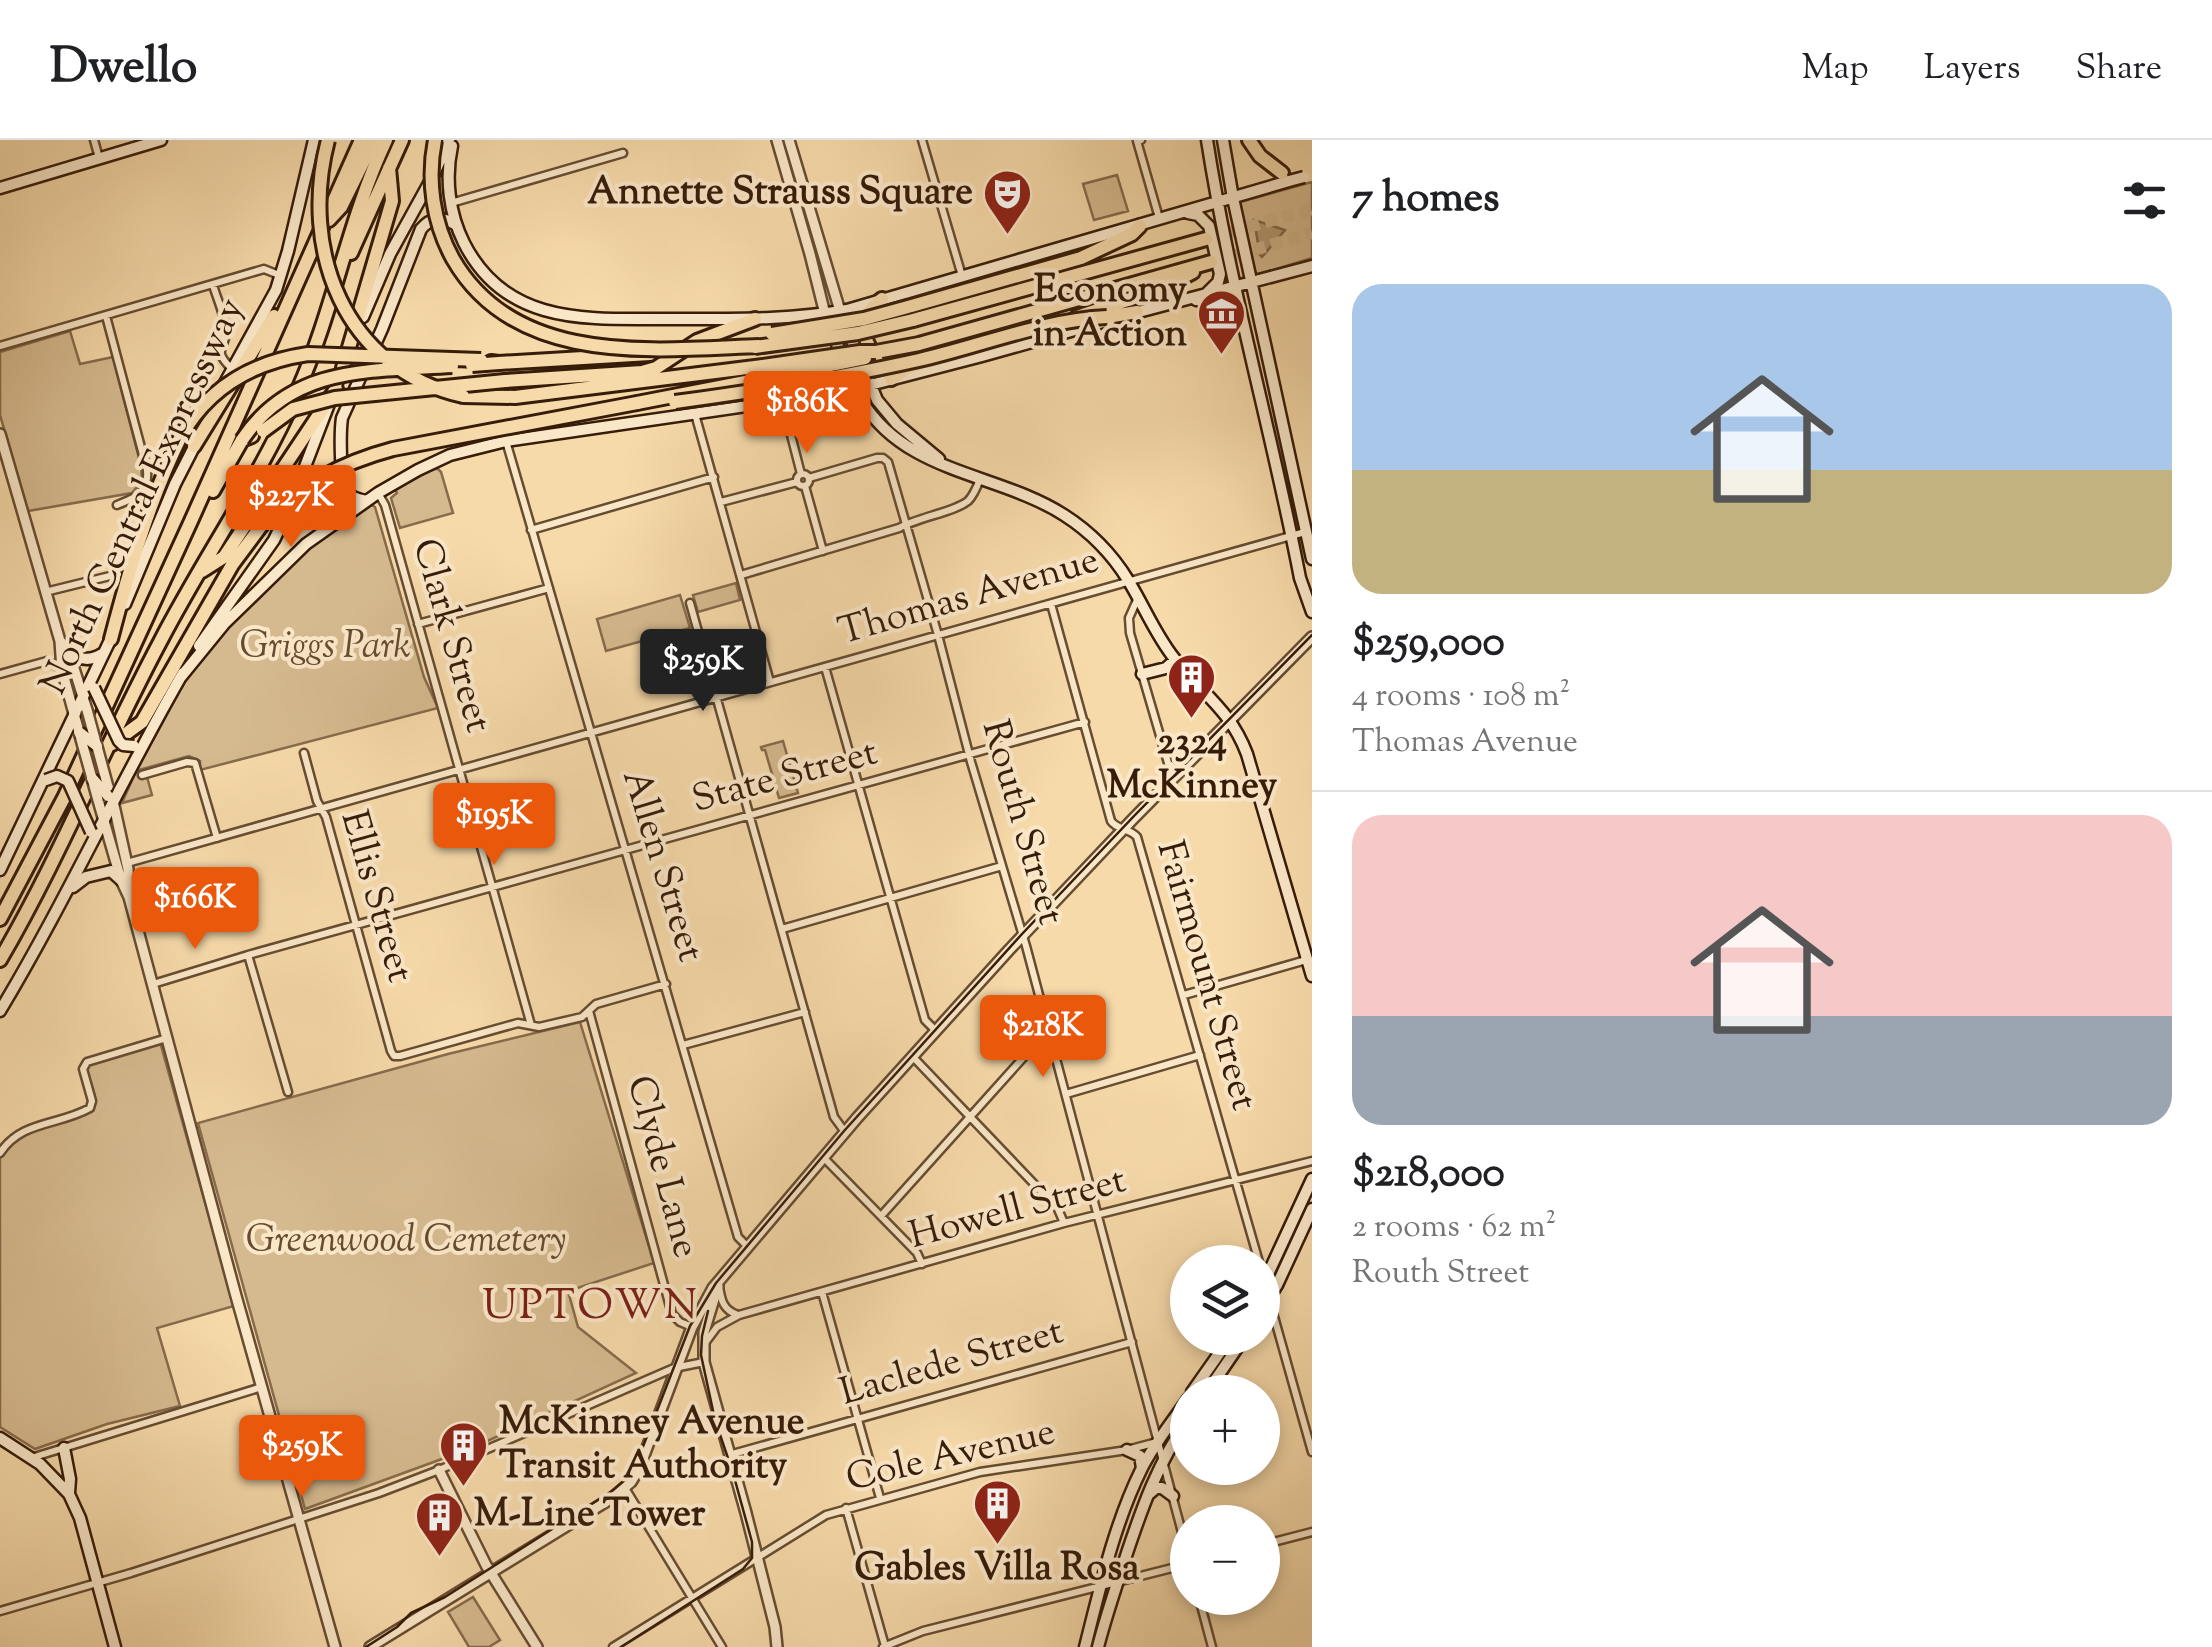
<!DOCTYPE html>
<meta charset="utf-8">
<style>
body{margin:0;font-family:"Sorts Mill Goudy",serif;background:#f2f2f2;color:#202124;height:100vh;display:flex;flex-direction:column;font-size:38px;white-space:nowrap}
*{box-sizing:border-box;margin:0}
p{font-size:32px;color:#757577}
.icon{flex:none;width:55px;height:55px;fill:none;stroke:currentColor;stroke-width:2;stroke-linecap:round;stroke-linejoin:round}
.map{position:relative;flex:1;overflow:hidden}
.panel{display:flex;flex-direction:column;background:#fff;width:900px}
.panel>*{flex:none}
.tools{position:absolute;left:1170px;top:1105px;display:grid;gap:20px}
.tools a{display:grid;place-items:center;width:110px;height:110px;border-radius:50%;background:#fff;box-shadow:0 5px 15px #0003;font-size:50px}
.price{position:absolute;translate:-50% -85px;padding:0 22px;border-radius:10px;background:#ea580c;color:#fff;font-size:32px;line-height:65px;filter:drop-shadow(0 2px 5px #0008)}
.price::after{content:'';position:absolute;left:50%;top:60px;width:30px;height:22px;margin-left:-15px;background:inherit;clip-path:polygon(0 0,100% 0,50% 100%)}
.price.active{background:#222;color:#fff}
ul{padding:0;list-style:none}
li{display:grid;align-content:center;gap:20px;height:530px;padding:0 40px}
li+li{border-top:2px solid #e0e0e0}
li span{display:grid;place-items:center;height:310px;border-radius:30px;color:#555}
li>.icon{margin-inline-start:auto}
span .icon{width:180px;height:180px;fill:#fffc;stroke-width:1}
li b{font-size:42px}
h2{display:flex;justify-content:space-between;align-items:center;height:120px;padding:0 40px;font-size:42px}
header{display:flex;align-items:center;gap:60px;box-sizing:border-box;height:140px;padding:0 50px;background:#fff;border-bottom:2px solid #e0e0e0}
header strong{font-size:48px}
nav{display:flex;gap:55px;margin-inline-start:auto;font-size:35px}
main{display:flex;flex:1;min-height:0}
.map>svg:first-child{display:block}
</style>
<header>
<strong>Dwello</strong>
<nav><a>Map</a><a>Layers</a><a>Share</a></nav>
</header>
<main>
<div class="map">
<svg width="1312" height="1507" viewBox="0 0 1312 1507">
<rect width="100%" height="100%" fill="#f7daaa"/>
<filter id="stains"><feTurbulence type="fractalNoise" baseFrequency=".002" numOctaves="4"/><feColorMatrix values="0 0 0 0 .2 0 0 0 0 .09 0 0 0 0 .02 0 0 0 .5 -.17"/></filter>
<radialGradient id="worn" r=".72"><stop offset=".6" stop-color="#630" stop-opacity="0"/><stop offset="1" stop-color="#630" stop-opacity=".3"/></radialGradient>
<!-- green -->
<path fill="#d6ba8f" stroke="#866b4c" stroke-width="2.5" d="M1117,35L1128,71L1094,80L1083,44Z
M1312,42V118L1256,135L1240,62Z
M70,191L80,224L113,217L141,326L142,341L132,353L28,371L0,275V212Z
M434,329H438L441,332L453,373L400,388L391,358L397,353L395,349Z
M370,364L375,367L424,537L438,568L200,630V621L189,616L139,630L140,638L147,637L152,655L122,663L136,631L134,630L177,552L221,493L306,409Z
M736,443L740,460L698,472L693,455Z
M680,455L690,488L606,511L597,479Z
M783,601L798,653L779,658L765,610H762L761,607Z
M580,882L654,1123L568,1151L578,1187L636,1233L472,1308L305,1369L198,983L448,914Z
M160,902L234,1166L157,1188L180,1266L107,1284L35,1309L0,1287V1014L24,994L90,972C100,959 91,945 86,930L89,924Z
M473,1457L500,1500L489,1507H469L448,1472Z"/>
<!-- water -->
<path fill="#b59973" stroke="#826749" stroke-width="2.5" d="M1254,80L1285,90L1262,117L1260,115Z"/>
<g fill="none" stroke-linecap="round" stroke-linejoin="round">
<!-- motorway-tunnel -->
<path stroke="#d0b48a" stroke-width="12" stroke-dasharray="12 6" stroke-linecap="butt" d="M1213,97L1312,69
M1219,120L1312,93"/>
<defs>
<path id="minor" d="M94,0L99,18
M922,0L962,136
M1141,0L1137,1L1159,78
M451,63L623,13
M213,145C217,159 226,178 226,192C225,211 212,209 231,228
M106,176L147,330C149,354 136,357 117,365
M0,206L264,129L279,135
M782,260L801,334
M695,274L770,542
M506,301L738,1097L748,1107
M797 340a6 6 0 1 1 12 0a6 6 0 1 1-12 0Z
M809,338L877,318H883L888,322L938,495L971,622L1026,806L1188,1415
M805,346L823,411
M378,353L385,365L531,885
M721,362L797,342
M531,390L714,337
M741,435L899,388C919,377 954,372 968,361C974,355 977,347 980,339
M45,452L118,434
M1137,460L1129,478L1130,493L1168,623L1179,632
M690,463L834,977L845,992
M1051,464L1111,681C1117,690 1130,688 1137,697L1259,1122
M418,484L549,448
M825,527L925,880L936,891
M0,534L47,521L60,528
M304,613L317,661L326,677L391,911L394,916H400L518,883L539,887L582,877L596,864L666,844
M142,635L187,622L195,623L217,698
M127,723L1305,392
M782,789L1002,726
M248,815L288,952
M153,844L248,815L1085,582
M1184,855L1306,820
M589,871L672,1174L680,1182L692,1187
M683,905L805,872
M913,917L1058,1069L1064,1083
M1066,954L1200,915
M0,1013C22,980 58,986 90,968L92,961L83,929L87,922L167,898
M823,1017L917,1113L922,1124
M881,1076L1048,890
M1264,1141L1312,1312
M719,1146C721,1160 723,1170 738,1175
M822,1152L880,1358
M705,1203L717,1187L739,1175L1064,1083L1312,1021
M729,1315L1132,1202
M31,1318L262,1247
M625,1348L722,1507
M846,1368L885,1506
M1262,1405L1312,1392
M1199,1458L1212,1507
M0,1471L131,1433L379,1353L439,1330L674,1228L704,1222
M613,1507L826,1375L980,1332L1127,1310L1157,1302
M883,1507L923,1491L1188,1424"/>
<path id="tertiary" d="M777,0L810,114L825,174
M789,0L840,171
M0,294L60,501L68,509L87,570
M60,501L62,530L79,592
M98,660L121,740L129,757L236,1156L335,1507
M113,661L128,729L129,754
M718,1146L704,1192V1222L746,1373L775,1487L777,1507
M439,1330L486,1425L537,1507
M370,1507L612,1358L631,1342L639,1329L692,1187L713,1148L857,978L1009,810L1133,679L1312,497"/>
<path id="secondary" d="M1207,0C1230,148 1272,292 1300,438L1312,472
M1223,0L1233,58L1312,419
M452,6C445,38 449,73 464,103C508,190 596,178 679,179C736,179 791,180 847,170L1289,41
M0,48L161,0
M1188,73L1198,75L1209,86L1220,134L1218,142L1207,153
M1196,160L1219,162L1241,176
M1131,174L1312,126
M363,177L390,114L433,36L449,0
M847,189L877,260L897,284L939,319
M832,191C841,213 849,240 862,261C906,334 999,333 1064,375C1089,391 1112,414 1128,440C1144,466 1155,494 1174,518C1202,554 1230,569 1247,614L1312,836
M221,250L276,150L288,111L314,0
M366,361C357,359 348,357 345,347C340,335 340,291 342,278L382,189L421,89C431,77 443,76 456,85
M125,464L175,344L197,301
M199,506L274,400L288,371L342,230
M68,509C78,520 89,522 102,514
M1142,534L1166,528L1175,520
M180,538L224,484L306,404L378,353L418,330L450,315L506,301L843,252L982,216L1110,180
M0,730L113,494
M73,747L86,737L111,731L121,740
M0,871C66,761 119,644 183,533
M1262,1147L1312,1039
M1262,1170L1277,1145L1312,1069
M1192,1252L1230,1198
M1207,1252L1244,1198
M0,1298L40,1324L69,1354L80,1378L115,1507
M64,1308L70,1339L69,1353
M1127,1310L1140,1316L1142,1328
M1149,1354L1156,1348H1162L1173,1356
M1085,1507C1100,1448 1114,1385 1141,1330C1153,1305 1172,1282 1188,1259
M1098,1507C1106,1476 1116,1447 1126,1416C1142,1368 1158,1322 1188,1280"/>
<path id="motorway" d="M1249,0L1260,16L1282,33
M329,80L341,67L374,0
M351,113L402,0
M908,167L1081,118L1132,94L1140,86
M1077,177L1163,148L1193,132
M1107,177L1137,172
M913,180L1206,99
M876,212L919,204L1211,122
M877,221C861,195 856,179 882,159
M491,222L499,223L650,214
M343,228L392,61L389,28
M891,239L907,228L919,224
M505,241L642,232L656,228L697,201L755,179
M463,256L515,257L763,226
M637,263L766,238
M194,306L274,176
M213,351L242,300L252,296
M202,431L224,417L336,249
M111,499C129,430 149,361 181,296
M112,604L142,582L232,425L261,386
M0,779L65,656L191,381L361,0
M0,820C60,717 104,607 160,502C204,417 260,338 298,250C334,169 348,81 386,0"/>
</defs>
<!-- minor casing -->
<use href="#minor" stroke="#664c31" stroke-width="11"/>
<!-- tertiary casing -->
<use href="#tertiary" stroke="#664c31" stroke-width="14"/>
<!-- secondary casing -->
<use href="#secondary" stroke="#361c09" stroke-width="15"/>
<!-- motorway casing -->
<use href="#motorway" stroke="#361c09" stroke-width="18"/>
<!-- minor -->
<use href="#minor" stroke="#fae7c8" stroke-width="6"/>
<!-- tertiary -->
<use href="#tertiary" stroke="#fae7c8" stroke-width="9"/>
<!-- secondary -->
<use href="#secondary" stroke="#fae7c8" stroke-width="10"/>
<!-- motorway -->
<use href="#motorway" stroke="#f7daaa" stroke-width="12"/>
<!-- tram -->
<path stroke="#361c09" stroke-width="2.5" d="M366,1507L397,1487L411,1473L445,1457L612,1351L626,1339L635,1327L690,1186L716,1143L844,991L1022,794L1135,675L1312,495
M621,1507L743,1429L752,1418V1402L733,1333L715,1280L701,1215L702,1196L708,1171"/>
<defs>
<path id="tertiary-bridge" d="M87,570L108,647
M79,592L98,660"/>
<path id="secondary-bridge" d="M1289,41L1304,37
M94,548L119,601L123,605L134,606
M79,592L97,606
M92,638L108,656
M46,640L57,636L68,641L91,692"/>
<path id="motorway-bridge" d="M328,0C299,110 344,229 463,256
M435,0C427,40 433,83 453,119C515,227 653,210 759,206
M772,194L864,179L908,167
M755,207L858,193L913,180
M472,225L499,223
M763,226L860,212H876
M766,238L865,218
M675,262C757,251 838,238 919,220C981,206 1043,180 1107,177
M263,291L293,269L335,258L505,241
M181,296C209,247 253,222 308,214L481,220
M242,300C292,225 371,231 452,226
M261,386C298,346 340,323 393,309L637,263"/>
</defs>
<!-- tertiary-bridge casing -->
<use href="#tertiary-bridge" stroke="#664c31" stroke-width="14" stroke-linecap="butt"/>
<!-- secondary-bridge casing -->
<use href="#secondary-bridge" stroke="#361c09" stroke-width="15" stroke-linecap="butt"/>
<!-- motorway-bridge casing -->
<use href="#motorway-bridge" stroke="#361c09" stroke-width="18" stroke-linecap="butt"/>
<!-- tertiary-bridge -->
<use href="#tertiary-bridge" stroke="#fae7c8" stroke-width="9"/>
<!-- secondary-bridge -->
<use href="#secondary-bridge" stroke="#fae7c8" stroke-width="10"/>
<!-- motorway-bridge -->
<use href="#motorway-bridge" stroke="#f7daaa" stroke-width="12"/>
</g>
<!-- icons -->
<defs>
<symbol id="theatre-pin" viewBox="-11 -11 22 30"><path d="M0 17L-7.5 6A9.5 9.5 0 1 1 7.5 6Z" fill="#8f2418" stroke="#fae7c8"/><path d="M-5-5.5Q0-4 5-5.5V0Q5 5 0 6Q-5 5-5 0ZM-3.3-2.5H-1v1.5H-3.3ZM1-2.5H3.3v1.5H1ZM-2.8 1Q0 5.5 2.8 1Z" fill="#fff"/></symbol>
<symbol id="museum-pin" viewBox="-11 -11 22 30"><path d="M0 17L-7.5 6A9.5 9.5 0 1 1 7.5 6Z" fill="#8f2418" stroke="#fae7c8"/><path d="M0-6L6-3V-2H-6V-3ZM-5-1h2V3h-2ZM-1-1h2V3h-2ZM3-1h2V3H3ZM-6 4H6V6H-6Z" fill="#fff"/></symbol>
<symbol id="building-pin" viewBox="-11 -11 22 30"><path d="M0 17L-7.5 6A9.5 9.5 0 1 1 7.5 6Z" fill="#8f2418" stroke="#fae7c8"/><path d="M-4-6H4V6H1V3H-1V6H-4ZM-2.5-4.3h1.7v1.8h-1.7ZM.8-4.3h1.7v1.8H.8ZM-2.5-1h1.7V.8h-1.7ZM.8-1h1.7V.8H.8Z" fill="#fff"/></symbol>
</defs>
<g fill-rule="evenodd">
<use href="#theatre-pin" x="980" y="26" width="55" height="75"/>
<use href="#museum-pin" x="1194" y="146" width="55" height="75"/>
<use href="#building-pin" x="1164" y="510" width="55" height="75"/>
<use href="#building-pin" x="436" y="1278" width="55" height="75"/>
<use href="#building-pin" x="970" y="1336" width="55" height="75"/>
<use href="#building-pin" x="412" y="1348" width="55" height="75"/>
</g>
<g text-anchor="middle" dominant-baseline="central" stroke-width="8" stroke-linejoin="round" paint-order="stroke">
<!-- poi labels -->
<g font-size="38" font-weight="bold" fill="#361c09" stroke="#fae7c8" text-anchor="end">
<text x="973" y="54">Annette Strauss Square</text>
<text x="1187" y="152">Economy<tspan x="1187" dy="44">in Action</tspan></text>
<text x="1192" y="604" text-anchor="middle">2324<tspan x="1192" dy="44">McKinney</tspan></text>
<text x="499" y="1284" text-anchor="start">McKinney Avenue<tspan x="499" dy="44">Transit Authority</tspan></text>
<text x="474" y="1376" text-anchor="start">M-Line Tower</text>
<text x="997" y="1430" text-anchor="middle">Gables Villa Rosa</text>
</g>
<!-- street labels -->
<g font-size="38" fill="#361c09" stroke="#fae7c8">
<text transform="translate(144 357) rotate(-65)">North Central Expressway</text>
<text transform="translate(969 458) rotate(-16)">Thomas Avenue</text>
<text transform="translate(450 496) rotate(74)">Clark Street</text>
<text transform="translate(785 638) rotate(-15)">State Street</text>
<text transform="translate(1021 683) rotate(74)">Routh Street</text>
<text transform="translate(661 726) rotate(73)">Allen Street</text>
<text transform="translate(375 757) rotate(74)">Ellis Street</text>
<text transform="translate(1205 836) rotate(74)">Fairmount Street</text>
<text transform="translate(661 1027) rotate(75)">Clyde Lane</text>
<text transform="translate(1018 1070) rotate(-15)">Howell Street</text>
<text transform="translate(952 1224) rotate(-16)">Laclede Street</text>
<text transform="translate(951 1317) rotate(-13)">Cole Avenue</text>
</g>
<!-- park labels -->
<g font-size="38" font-style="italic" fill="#664b31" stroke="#fae7c8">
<text x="325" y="508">Griggs Park</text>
<text x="406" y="1102">Greenwood Cemetery</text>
</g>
<!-- quarter labels -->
<g font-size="42" letter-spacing="2.5" fill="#7a1f14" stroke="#fae7c8">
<text x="591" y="1168">UPTOWN</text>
</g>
</g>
<rect width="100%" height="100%" filter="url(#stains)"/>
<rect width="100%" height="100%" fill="url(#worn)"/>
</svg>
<div class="tools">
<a><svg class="icon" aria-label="layers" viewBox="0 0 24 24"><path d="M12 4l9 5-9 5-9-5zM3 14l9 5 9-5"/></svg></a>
<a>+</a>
<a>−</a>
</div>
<b class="price" style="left:807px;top:316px">$186K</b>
<b class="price" style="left:291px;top:410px">$227K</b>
<b class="price active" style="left:703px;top:574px">$259K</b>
<b class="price" style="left:494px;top:728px">$195K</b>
<b class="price" style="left:195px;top:812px">$166K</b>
<b class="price" style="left:1043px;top:940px">$218K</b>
<b class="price" style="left:302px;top:1360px">$259K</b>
</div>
<section class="panel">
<h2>7 homes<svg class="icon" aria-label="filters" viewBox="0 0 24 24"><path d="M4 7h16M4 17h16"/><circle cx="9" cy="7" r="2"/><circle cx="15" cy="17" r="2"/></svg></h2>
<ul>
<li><span style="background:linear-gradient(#a9c7e8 60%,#c2b280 0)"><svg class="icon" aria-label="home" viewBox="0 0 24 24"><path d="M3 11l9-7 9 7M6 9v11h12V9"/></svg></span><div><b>$259,000</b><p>4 rooms · 108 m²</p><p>Thomas Avenue</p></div></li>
<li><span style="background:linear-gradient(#f6c9c9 65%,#9aa5b1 0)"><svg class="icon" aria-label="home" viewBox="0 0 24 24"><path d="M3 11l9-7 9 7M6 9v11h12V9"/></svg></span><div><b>$218,000</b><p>2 rooms · 62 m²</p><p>Routh Street</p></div></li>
</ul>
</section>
</main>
